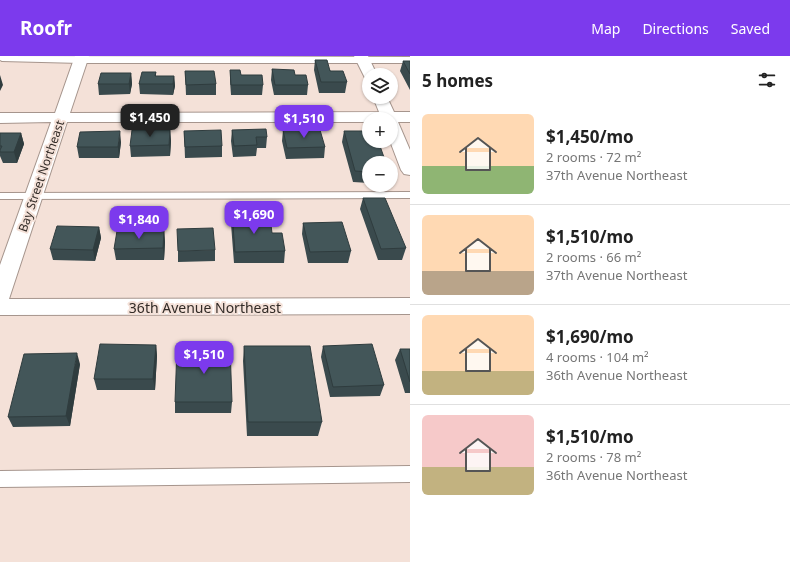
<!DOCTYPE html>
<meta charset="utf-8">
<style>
body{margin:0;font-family:"Noto Sans",sans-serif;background:#f2f2f2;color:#222;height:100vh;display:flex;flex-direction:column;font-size:15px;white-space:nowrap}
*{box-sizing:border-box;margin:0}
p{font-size:13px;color:#767676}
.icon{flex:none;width:22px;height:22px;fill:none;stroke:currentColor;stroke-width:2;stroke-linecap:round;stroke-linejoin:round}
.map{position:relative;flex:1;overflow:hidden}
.drawer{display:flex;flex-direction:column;background:#fff;width:380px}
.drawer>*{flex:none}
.fabs{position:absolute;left:362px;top:12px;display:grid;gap:8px}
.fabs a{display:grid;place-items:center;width:36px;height:36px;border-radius:50%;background:#fff;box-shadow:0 1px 3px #0004;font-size:20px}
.price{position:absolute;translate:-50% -34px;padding:0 9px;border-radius:8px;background:#7c3aed;color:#fff;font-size:13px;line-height:26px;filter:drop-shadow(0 1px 2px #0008)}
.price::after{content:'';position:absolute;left:50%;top:24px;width:12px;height:9px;margin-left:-6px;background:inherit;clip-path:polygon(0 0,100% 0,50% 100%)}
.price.on{background:#222;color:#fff}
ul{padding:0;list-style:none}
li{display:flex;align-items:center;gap:12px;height:100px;padding:0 12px}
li+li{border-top:1px solid #e0e0e0}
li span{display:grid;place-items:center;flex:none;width:112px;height:80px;border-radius:6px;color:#555}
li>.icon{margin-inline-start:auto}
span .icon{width:48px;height:48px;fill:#fffc;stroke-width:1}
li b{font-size:17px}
h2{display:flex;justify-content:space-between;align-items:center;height:48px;padding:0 12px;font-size:17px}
header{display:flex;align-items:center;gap:24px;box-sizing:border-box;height:56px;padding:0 20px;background:#7c3aed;color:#fff}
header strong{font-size:19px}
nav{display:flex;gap:22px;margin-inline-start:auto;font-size:14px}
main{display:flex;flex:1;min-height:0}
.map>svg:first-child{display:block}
</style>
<header>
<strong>Roofr</strong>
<nav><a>Map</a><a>Directions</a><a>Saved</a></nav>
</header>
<main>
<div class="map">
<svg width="410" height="506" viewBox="0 0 410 506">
<rect width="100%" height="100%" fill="#f4e1d8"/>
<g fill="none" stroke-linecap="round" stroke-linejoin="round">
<defs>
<path id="lane" d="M0,0L410,1V7H81L2,5L0,4Z
M410,136V142L0,143V137Z
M410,410V426L0,431V415Z"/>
<path id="street" d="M75,0H89L70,57L379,56L373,41H387L394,56H410V66H398L410,94V119L404,118L401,114L390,85L391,63H369V66H67L9,243L410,242V258L0,259V209L51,66L0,67V57H55Z
M354,0H368L377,19H369V23L365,22Z"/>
</defs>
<!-- lane casing -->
<use href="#lane" stroke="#a6958d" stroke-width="2"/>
<!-- street casing -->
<use href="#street" stroke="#a6958d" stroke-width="2"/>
<!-- lane -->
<use href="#lane" fill="#fff" fill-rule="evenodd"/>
<!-- street -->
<use href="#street" fill="#fff" fill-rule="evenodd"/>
</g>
<!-- wall -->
<path fill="#3a4a4d" d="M315,4L347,26L345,37H319L314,14Z
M403,5H410V34L400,15Z
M272,13L295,19L308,29L307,39H274L271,24Z
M230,14L263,29L262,39H231L230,25Z
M185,15L216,28V39H186Z
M156,16V20H174L175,30L173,39L140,38L139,28Z
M131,17L132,28L130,38L99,39L98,28Z
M170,74L171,85L170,100L131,101L130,90Z
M232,74L267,81L266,92H257L256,100L233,101L231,85Z
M283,74L325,91L324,102L286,103L282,85Z
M184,75L222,90V101L185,102Z
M344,75L372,90L386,107H369V127L353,126L342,86Z
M0,77H21L24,88L17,107H3L0,100Z
M121,86L119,102H79L77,91Z
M363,142L406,192L402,204H378L360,153Z
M232,156L256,170L272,177L285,195L284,207H234L231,168Z
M303,167L351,195L348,207H308L302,178Z
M99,171L101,182L95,205L53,204L50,193Z
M164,175L165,186L164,204H116L114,193Z
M215,194V205L178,206V195Z
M156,289L157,300L155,334H97L94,323Z
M244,290L322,366L318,380H247L243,305Z
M323,290L384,329L380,340L330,341L321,301Z
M400,293H410V337H405L395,304Z
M80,308L70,370L13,371L8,361Z
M175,346H232L231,357H175Z"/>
<!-- shaded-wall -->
<path fill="#2f3c3e" d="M131,17L132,28L130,38L129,28Z
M0,19L3,29L0,35Z
M174,20L175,30L173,39V28Z
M170,74L171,85L170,100L169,89Z
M120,75L121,86L119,102L118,91Z
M21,77L24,88L17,107L14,96Z
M99,171L101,182L95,205L93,194Z
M164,175L165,186L164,204L163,192Z
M156,289L157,300L155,334L153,323Z
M77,297L80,308L70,370L66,360Z"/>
<!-- building -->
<path fill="#435659" stroke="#2f3c3e" d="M315,4H327L330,15H343L347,26H321Z
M403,5H410V18Z
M272,13L294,14L295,19H306L308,29H275Z
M230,14H240L241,19H262L263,29H231Z
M185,15H214L216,28L186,29Z
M142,16H156L155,20H174L173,28H139Z
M101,17H131L129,28H98Z
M266,73L267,81H256L257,89L234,90L232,74Z
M132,74H170L169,89L130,90Z
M221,74L222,90L185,91L184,75Z
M283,74H320L325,91L287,92Z
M120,75L118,91H77L80,76Z
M344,75H367L369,82V85H370L372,90H380L386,107H369V116L355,115Z
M0,77H21L14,96H0V94L2,90H0Z
M363,142H385L406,192L381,193Z
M232,156H254L256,170L271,169L272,177H282L285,195L235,196Z
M342,166L351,195L310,196L303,167Z
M57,170L99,171L93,194L50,193Z
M213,172L215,194L178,195L177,173Z
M117,175H164L163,192L114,193Z
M100,288L156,289L153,323H94Z
M372,288L384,329L333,331L323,290Z
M244,290H310L322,366H248Z
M177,291H230L232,346H175Z
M400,293H410V326Z
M77,297L66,360L8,361L24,298Z"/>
<g text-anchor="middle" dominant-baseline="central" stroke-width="4" stroke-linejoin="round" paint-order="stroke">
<!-- far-street labels -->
<g font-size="12" fill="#322b27" stroke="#f4e1d8">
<text transform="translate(41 120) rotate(-71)">Bay Street Northeast</text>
</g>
<!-- street labels -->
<g font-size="14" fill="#322b27" stroke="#f4e1d8">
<text x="205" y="251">36th Avenue Northeast</text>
</g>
</g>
</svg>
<div class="fabs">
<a><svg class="icon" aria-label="layers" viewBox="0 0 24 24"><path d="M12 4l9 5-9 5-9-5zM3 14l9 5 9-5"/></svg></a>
<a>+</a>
<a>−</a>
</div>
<b class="price on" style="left:150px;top:82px">$1,450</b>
<b class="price" style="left:304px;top:83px">$1,510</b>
<b class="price" style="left:254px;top:179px">$1,690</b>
<b class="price" style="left:139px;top:184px">$1,840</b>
<b class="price" style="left:204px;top:319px">$1,510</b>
</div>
<section class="drawer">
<h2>5 homes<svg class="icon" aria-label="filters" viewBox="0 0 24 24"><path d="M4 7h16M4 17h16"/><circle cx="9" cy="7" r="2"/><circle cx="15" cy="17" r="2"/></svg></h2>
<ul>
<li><span style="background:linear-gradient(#ffd9b3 65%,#8fb573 0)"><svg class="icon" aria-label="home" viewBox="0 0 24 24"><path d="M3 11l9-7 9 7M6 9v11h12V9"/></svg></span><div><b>$1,450/mo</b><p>2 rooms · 72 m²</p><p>37th Avenue Northeast</p></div></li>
<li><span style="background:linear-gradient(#ffd9b3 70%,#b9a48a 0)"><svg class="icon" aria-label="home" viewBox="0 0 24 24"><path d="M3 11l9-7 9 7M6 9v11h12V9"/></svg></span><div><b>$1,510/mo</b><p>2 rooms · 66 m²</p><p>37th Avenue Northeast</p></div></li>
<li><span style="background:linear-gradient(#ffd9b3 70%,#c2b280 0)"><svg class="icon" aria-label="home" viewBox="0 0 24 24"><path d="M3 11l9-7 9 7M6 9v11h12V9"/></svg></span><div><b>$1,690/mo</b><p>4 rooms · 104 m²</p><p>36th Avenue Northeast</p></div></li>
<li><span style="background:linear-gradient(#f6c9c9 65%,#c2b280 0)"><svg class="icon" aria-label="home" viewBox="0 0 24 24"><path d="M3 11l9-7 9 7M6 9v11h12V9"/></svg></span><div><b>$1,510/mo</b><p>2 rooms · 78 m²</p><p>36th Avenue Northeast</p></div></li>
</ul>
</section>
</main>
